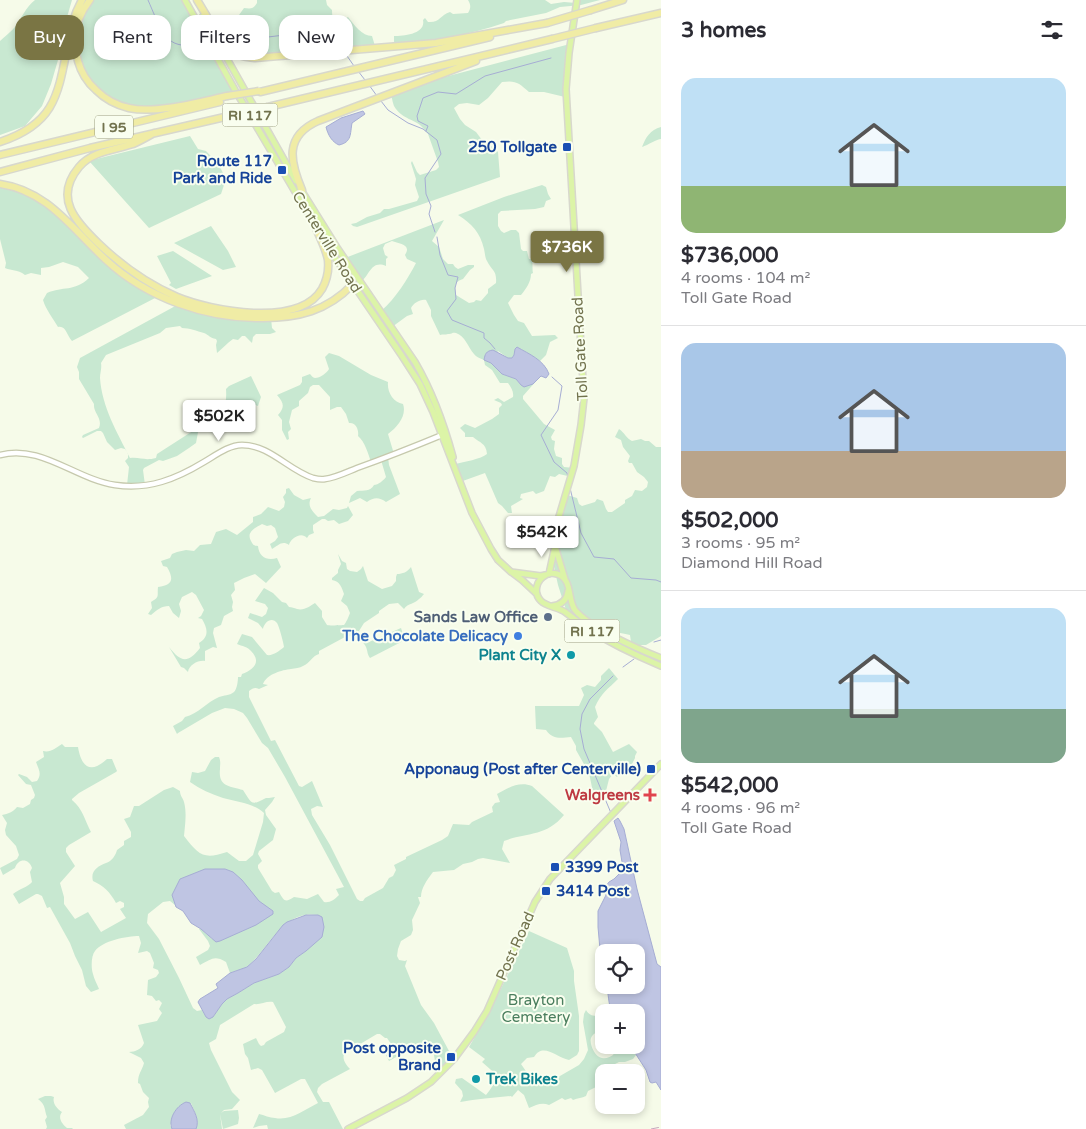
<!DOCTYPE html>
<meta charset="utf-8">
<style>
body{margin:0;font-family:"Varela Round",sans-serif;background:#f7f7f7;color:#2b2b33;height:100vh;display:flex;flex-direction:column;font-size:19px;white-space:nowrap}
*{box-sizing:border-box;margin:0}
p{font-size:16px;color:#7c7c81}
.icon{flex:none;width:28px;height:28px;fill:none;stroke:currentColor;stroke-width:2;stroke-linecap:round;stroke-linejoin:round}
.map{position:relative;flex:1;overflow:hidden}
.details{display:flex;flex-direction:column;background:#fff;width:425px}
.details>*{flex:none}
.banner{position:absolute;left:15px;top:15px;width:475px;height:45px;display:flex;gap:10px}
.fabs{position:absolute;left:595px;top:944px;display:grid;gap:10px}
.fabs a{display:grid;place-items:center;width:50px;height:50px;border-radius:10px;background:#fff;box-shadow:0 2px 8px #0003;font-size:25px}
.price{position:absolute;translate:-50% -42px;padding:0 11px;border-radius:5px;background:#fff;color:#222;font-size:16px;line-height:32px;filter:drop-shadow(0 1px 2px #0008)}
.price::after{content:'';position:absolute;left:50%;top:30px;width:15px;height:11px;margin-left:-8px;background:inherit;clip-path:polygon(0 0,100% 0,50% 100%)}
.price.selected{background:#7a7544;color:#fff}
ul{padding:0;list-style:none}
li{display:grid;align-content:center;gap:10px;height:265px;padding:0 20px}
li+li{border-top:1px solid #e1e1e2}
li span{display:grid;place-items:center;height:155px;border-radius:15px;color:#555}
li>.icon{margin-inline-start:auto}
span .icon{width:90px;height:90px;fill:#fffc;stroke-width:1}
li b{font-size:21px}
h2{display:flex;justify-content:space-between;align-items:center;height:60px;padding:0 20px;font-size:21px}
.pill{padding:0 18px;border-radius:15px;background:#fff;box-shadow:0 2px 8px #0003;font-size:18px;line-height:45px}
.pill.selected{background:#7a7544;color:#fff}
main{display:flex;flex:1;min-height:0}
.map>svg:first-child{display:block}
</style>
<main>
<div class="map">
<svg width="661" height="1129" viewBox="0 0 661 1129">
<rect width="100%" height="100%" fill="#f6fbe9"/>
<!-- green -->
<path fill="#c8e8d1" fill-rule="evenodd" d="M35,0H72L61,38L58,60L51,84L42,106L25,126L0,135V41C5,36 11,32 15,27C22,17 26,7 35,0Z
M90,0H185L238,94L146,109L114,103L85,78L75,44L84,8Z
M257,0H326L327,5L332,10C332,24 337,23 348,17C354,25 362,36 372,36L375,46L257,55C240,52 235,50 224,36L244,8C251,9 253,9 257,3Z
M468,0H545L551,4L564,2L576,3L577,0H600L581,5L560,7L546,13L506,21L504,23C469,35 431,41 394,44V36C404,36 426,34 423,20L425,18L428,22C440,23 440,15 450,12L453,14L468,13C471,8 471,5 468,0Z
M570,44L565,97L544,92H529C519,83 516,80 502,82L488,98L479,105L467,103L459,104L454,108L460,119L465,125L476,132L482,140L489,144L498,152L500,177L357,227L353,226L351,224L356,223L367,217L380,213L384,209H389L417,201L419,197L415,185L416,179L411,163L412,161L417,172L420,175L436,170L439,167L438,162L428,134C426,132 425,130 423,128C416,119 402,120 394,106C393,104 392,98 391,95L437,79Z
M661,127V139C657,139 648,145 642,147C646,137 650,130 661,127Z
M190,136L198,149L206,151L219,165L226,179L221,194L149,228L90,162L92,160Z
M0,184L38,196L107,260L159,296L72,341C67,336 66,325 58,327C53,318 46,310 43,300L47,293C63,286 74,292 89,278L78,267L63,262L49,267L41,268V275L31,273L25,275C17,269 12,271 5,268L6,263L0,239Z
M542,185L546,187L548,194L551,199L546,201L544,207L535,209L501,211L498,214V226L501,231L504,233L511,230H516L519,233L521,249L523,251H527L529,259H532C533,263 532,269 533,273L531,274C531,282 526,289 521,295H514L508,303L514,315L518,321L524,323L532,336L555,335L558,338L550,342L546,355L540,361L517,347L515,349L514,355L512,358H508L498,351L491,363L502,374L516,379L521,385L537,380L523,396V399L544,424L555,430L551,437L552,440L555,441L554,449L556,456L562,458V464L564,467L574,468L572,477L559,474L555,477L550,476L544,491L536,494L533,491L521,494L520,498L523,499L511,506L512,513H508L502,506L498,503L485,473L460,482L455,464C464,462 481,459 487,454C486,443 480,443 473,437H465V433L460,428L465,424L475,428L492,419L499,414V408L502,405L501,403L494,400L498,398L504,402L513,397C514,392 511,387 508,383H500L492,370L485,365L484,360C480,358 476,357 474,354C468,347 465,336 456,333C451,332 453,334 448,334C445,335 443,334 440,335L431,316V310L426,300C420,299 414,303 411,308L413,314L407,316L392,327L381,311C396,298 407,280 416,263L407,259L405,255C412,244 399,244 392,241L385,244L383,248L385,255L388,257L386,259V266C371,260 370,275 361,282L345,258L444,220L432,241L439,247L443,259L448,264H453L455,267L458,269L468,265H474V267L470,270L463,279C455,281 454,287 456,295L469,303L474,302L476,300L481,301L488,293V289L496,283C497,270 492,271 487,261C485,258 485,253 484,249C480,232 472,224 458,215L504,197Z
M211,226L228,251L236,267L223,270L174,243Z
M173,251L212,276L176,289L169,285L171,283L157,256Z
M179,304L271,318L272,328L276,332L270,334H256L253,337L252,343L245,336H242L238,340L233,339C227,343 223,348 217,353L216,345L217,341L216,339C210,338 209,335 204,333C197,331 189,328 182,328L180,326L166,328L160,333L106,355L101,363C102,368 100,373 100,378C102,407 117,432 130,458C141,457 144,461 156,458L157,454L199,427L196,443L189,448L177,456L163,461L159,460L144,468L143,470L145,485H127L129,467L125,461L128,458V454L125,449L121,448L115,450L107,442L103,433L101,431H97L83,438L82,437L83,435L99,428C103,418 93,413 94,404L79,379V372L77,367L80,358Z
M329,353L339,356L371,375L388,382C387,392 393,402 403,404C407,415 398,427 388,434L394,454L388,457L389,465L400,494L386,502C379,497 374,497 367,502L360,498L349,503L351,496L357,491C364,490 370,492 374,485C378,485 384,480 386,477L381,460L371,462C368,453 365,442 358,436C359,430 356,422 349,423L346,414L341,407H337L330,410V397L319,385H313L310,387L308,393L299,401V406L292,410L289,422L291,429L288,432L289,439L287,440L282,430V420L278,415C285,407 284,403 277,395L300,385L302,382V377L310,374C311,375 313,378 315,378C320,378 327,373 329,369L325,357Z
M251,376L261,397L258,406L250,403L249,401L243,402L237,406L236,411L241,423L230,425L219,431L215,424L212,420C224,410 227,406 226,389L229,386Z
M619,429C625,433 626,438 632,441L641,439L645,441H649L656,447H661V636L646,645H633L631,642L630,635C612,631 601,628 586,642L580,634L566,610L558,585L553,562L552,548L567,495L577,498L579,504L582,506L595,502L597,499L603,501L606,509L608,512H612L625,503V500L632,496L635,490L642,491L647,487L648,482L644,477L637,472L632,463H629L628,461L630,456L623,447L621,440L615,437Z
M289,488L294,495L303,500L311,498C307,506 312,511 318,517L324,516L333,509L339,510L347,508L348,506L353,515L348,521L339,524L334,520L328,521L325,519H322L313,525V530L314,533L309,535L307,538C301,531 290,539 289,545C282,540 278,546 272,549L270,544L275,541L278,537L275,528L271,525L267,526L262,524C255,528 246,532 251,541C254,546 253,545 258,546C259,557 267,561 277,558L281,567L266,583L255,574L244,578L234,583L235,590L231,595L233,602L232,607L233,611L224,616L221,625L214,628L213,633L217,648L213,647L205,651V661C198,660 189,665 188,672L184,668L181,667L169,647C180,661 187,665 200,648L199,643C209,637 208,629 202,619L198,618L201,616L204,610L196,595L192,592L182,597L179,604L181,611L179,618L173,613L169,606C161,606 157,610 151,615L148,614L152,608L151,602C160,597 157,597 158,587C173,585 174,579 167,567L163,566L161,561L170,558L172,554L177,552L186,550L194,551L200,545L211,544L216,532L226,529L237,535L253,522V517L261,514L268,507L279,511L284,507L285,502L283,497L286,493V489Z
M338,554L342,561L346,563L347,569L350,571L357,572L361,569L363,566L368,581L382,589L392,586L396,581V577L397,574C403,574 407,572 411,567L419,592L424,594C422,596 421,598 419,599C415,604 408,603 404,609L398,603L389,604L379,611V613L364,623L359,631L363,640L369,642L401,628L405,640L370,658C367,654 368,652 366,647C364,642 359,640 356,635L345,637L319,651V654C312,656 310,663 303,666C300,668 295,668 291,669C282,670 267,674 263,684L268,685L259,689C255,687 253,688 249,691V697L271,741L275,740L299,786L302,787L312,781L323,807L317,806L311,809L312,815L330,845L357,899L360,901H363L365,898L383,888L389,878L393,876L396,870L394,865L406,859V857L442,840L448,836L453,824L469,825L472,822L493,812L492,807L495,803L500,802L497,794C508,788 519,781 532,786L564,815C546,837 527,832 504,841L502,849L510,863L483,858L478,859L472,862L463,864L454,870L433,872C427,880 421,888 421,897H418L420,903L412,920L413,930L411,935L401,941L398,949L397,956L399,960L405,961L407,960L405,966L421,1005L434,1023L449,1051L457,1056L440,1072L434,1065C437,1058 431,1045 425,1042L421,1043L389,1061L386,1055L392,1050L393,1047L387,1038H385L380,1034H377L345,1053C341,1058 346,1065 350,1069L322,1084L318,1088L317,1092L323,1102H329L343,1129H268L267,1125L259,1126L253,1128L259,1114C264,1115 270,1118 275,1118C291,1121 304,1110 318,1103L305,1079H301L275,1093L262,1070L258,1068L251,1070L248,1058L245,1054L243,1044L256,1038L259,1044L261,1046L264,1045L266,1042L284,1032L286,1027L273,1002C266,1001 260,1005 254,1004L220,1025L216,1039L209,1043L211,1050L232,1092L240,1100L232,1109L224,1110L221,1113L224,1111L238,1110L239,1118L238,1124L223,1129L220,1114L222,1129H196C200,1120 194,1111 191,1103L170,1125L172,1129H126L124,1125L143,1115L149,1107L148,1102L149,1098L143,1092L140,1084L138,1083C138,1073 142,1071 144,1063L141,1058L129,1052C135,1052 142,1049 144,1043L138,1025L157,1021L162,1013L159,1009L162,1003L159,1000L156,1001L152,996L147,995L148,980L156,977L159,973L158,970L153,968L154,963L150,953L147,951L138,953L141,943L139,936C127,936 102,941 95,951C91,956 91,968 93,974C94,979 97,984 99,989L91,992L86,986L82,970L75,956L70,943L50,907L47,908L42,896L38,894H36L19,904L13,894C19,889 28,887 32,882L30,872L32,868C29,858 18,858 15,868L3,875L0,868L17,859L19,855L16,846L6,835L5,830L7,823L2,815C8,814 13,812 17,807L23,808L30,804L31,800L34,798L35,795L31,785L26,784L18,775L19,774L27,777L32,782L37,781C42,774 39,770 36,762L44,757L43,751C50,753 56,748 62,744L65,747H78C81,766 90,775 107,759H112L117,771L116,772L79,793L72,799V800C83,809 84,819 91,832L69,845L66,848V852L75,866L60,883L64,897V904L75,919L88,912L101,932L126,918L120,909L124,907V903L120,901L116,903C110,892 104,886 93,881C90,871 98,866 106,863C108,862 109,862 110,861C113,859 116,854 117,850L124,845V841L131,837V832L124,819L130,817L134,806H139L164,790L173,787L180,791C180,796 183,798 184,802C187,813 185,825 184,836C199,855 203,860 227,852L239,861H246L253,855L263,822L264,813C253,803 237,802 223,798C211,794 200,789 190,782L192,772L198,773L205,771L211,760L215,757H219C221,762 220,764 220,769C218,787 230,786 243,790C252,804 251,806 266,798H269L275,797L272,802L265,810L266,815L276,829L273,840L259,851L258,854L262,861L258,865V868L272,891L275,893L279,892C284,901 285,903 294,897L307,899L318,894L324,902C330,903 334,900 339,895L336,889L344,887L285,777L268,748L262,743L247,718L243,713L234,709L225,708L212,713L178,733L177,734L173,726L182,721L185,717C198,714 207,702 219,697C224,695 229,696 234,692C237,689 238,681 238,677H241L242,674C253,670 262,662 251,651C248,647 242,646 237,644L242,634L252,637L267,655C273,656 279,651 284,647C284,644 279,626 277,623C272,616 264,622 263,629L258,623L248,618L250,613L262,617L266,614L268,608L265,604L255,601L264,588L273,593L282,602L286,603L289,607C292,607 294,608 297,609C304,611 310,606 315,603L322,611V617L327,625C330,626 343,625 344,625C346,623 349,616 350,613L347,606L341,601L344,594C342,588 340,581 332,580V578L338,573V570L341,564ZM225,869C243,876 247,890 259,902C263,905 268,908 273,911L212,939L201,929H199L208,941L210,946L208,950L196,957L200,965C212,959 214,955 226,962L230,973C236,970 243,970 248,966C266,951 280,918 306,915C309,914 314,915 318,915L306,951L296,958L289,967L279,974L254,983L238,993L227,999L222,1004L213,1017H206L202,1010L197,1011L193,1008L179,978L159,939L147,923L148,914L163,902L170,901L175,905L180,879L191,876Z
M609,668L618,679C608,689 601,693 595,707L598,717L594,723V724L602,732L613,752L629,744L637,752L635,756V758L632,764H628L626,765L617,777L613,774L609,779L606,791L599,795L596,798L594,797L589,773L576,750V746L571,737C561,738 553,740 546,730L536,729L535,706H579L584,695L581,688L587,685L595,687L601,680V676Z
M529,931L567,948L574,971V981L579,1016V1051L577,1055L569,1060C556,1057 543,1042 534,1057L527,1058L521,1064L530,1077L539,1081L553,1080L579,1065L584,1059L588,1050L583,1022L584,1014L586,1010C590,1017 597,1017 604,1014V1028C599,1031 593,1033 591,1038C589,1044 595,1057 602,1058C606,1059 610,1057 613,1055L616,1050L613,1045H630L636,1055L633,1059L625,1062H619L609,1067L608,1072H604V1083L588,1091L586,1096C582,1098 578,1098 573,1100L571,1098L565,1100L562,1098L549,1105C542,1102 536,1105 529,1108L524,1095L518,1090L512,1097L511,1096C494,1098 477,1099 460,1102L463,1096L462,1091L455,1083L456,1079L462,1078L486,1095C491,1089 494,1083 499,1077L482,1062L485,1059L469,1047L489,1013Z
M45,1096H51L54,1097C52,1103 57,1109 62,1112C57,1118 63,1125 67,1128H72L73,1129H46L47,1127L45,1120L47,1117C44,1109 46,1105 38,1099Z"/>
<!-- water -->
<path fill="#bfc5e3" stroke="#a6add4" d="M363,111L365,114L352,123C350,134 352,142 339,145C332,142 328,135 326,127L341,118Z
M517,347C529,354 544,360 549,374L546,378L541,376L533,384L524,387L521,385L516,379L502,374L491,363L484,360C485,354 486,351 493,350L508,358H512L514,355L515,349Z
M618,818L620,821L624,829L637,889L657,964L661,967V1090L656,1082L652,1083L650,1082L646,1070L630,1045H636V1012H612C608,1004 609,994 606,985H636V952H604V981L602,972L598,927V911L606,895V886L609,882L614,879L621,872L623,868L620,850L621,842L614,821Z
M205,869H225L233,872L242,880L259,901L273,911V914L256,925L220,941L216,942L201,929L191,923L183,911L176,907L172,895L180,879Z
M306,915H318L322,917L324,927L322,937L306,951L296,958L289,967L279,974L254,983L238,993L227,999L222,1004L213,1017L209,1019L206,1017L198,1002L200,999L218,988L216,984L230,973L247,967L256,959L283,925L287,922Z
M186,1102L190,1103C194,1111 200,1120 196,1129H172C168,1119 176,1106 186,1102Z"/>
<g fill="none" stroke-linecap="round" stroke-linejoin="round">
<!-- stream -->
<path stroke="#a6add4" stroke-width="1" d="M148,0C153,11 161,34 171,41C179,47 193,46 202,45
M231,40L268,37L317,31L332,37L341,48
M345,53L354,66
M358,71L365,80
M369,85L377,96
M381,101L388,110L408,123L423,129L437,140L441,154L425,178L426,194L431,206L429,214L435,232
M426,131L428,126L418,121L417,116L423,98L438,92L456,94L485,76L551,58
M437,237L440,255L448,275L458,277L455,288L456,299L447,311L452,320L484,333V338L490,343L495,349
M552,377L562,386L558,410L541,435L554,462L567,473L568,477
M570,488L581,533L594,557L614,559L631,578L656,580L661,582
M654,642L661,640
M623,667L634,659
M611,813L584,749L580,729L582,714L590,699L613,676"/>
<defs>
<path id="minor" d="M0,455C41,444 75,479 115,485C149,490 176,479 204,462C216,455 229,445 242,445C270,445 288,470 313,478C317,479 321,480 325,479C335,478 347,472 357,468C385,458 413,447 442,435"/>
<path id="major" d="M185,0L235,90L317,229
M203,16L296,181
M300,188L338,249L415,362C432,391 444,424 453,457
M325,243L402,356L420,384L433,412L472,513L491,549L498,560L510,571L522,580L537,594
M555,546L565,579
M511,572L541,576L545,575
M549,574L555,546V530L574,466L581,425L584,398L566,89L569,53L577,0
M552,606C561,605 567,600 568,591
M661,658C638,649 590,628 575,610C567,599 573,579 557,574C553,573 549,573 546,575C536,580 533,593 541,601C547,607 558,607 565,612C572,617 579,623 586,628C610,643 635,655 661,666
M348,1129L407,1098L431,1082L454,1059L474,1032L487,1011L535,902L550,879L661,764"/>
<path id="highway" d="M90,0C76,18 71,39 78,61C81,72 87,82 96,90C105,99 116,105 129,108C156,114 199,102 227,96
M197,0C206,14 222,46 236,54C242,57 248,57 255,58L436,43L547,23
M591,10L623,0
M596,28L661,13
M260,92L490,37
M268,107L552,39
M154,133C147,137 140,141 133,144C115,150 92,151 79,167C53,198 76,222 99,244C122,266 147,284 177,297C211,311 299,328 322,289C327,280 329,270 328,260C326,249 320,238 316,228
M0,142C55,124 58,95 68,44C71,28 74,14 82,0
M0,155L220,102
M0,172L90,148L238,114
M0,184C48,191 72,229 106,260C147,298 206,319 263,318C298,318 327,311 352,285
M302,190C290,162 284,136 318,121L476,61"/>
</defs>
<!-- minor casing -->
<use href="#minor" stroke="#c6c9ad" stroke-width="7"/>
<!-- major casing -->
<use href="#major" stroke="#d8d8cd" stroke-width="8"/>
<!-- highway casing -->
<use href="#highway" stroke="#d8d8cd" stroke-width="9"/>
<!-- minor -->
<use href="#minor" stroke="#fff" stroke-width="4.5"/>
<!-- major -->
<use href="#major" stroke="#dcf4a7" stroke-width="5"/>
<!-- highway -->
<use href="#highway" stroke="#f0eca5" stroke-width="6"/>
<!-- rail -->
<path stroke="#c4a7be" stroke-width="1" stroke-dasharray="8 5" stroke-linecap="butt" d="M651,1129L661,1127"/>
<defs>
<path id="highway-bridge" d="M547,23L591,10
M552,39L596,28
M227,96L259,91
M238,114L268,107"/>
</defs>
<!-- highway-bridge casing -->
<use href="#highway-bridge" stroke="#d8d8cd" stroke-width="9" stroke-linecap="butt"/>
<!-- highway-bridge -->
<use href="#highway-bridge" stroke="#f0eca5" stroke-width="6"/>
</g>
<!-- markers -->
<g fill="#1a4fb4" stroke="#f9feef" stroke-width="2">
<rect x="562" y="142" width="10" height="10" rx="2.5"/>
<rect x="277" y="165" width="10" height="10" rx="2.5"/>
<rect x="646" y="764" width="10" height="10" rx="2.5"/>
<rect x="550" y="862" width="10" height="10" rx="2.5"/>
<rect x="541" y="886" width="10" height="10" rx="2.5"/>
<rect x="446" y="1052" width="10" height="10" rx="2.5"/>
</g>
<circle fill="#5c6f8a" stroke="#f9feef" stroke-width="2" cx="548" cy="617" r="5"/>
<circle fill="#3f7fe0" stroke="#f9feef" stroke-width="2" cx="518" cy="636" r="5"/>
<g fill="#0f9aa8" stroke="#f9feef" stroke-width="2">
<circle cx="571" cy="655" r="5"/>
<circle cx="476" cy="1079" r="5"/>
</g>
<path fill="#e0444e" stroke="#f9feef" stroke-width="2" d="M647.5 787.5h5v5h5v5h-5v5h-5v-5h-5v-5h5z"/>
<g text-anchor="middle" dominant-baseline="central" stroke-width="4" stroke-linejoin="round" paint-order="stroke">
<!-- shield labels -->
<g fill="#f9feef" stroke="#9a9d7e" stroke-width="1">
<rect x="222.5" y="103.5" width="55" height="23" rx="4"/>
<rect x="95" y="115.5" width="38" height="23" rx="4"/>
<rect x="564.5" y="619.5" width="55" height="23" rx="4"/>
</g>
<g font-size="14" font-weight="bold" fill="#72734e">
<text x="250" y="115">RI 117</text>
<text x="114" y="127">I 95</text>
<text x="592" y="631">RI 117</text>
</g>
<!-- transit labels -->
<g font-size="15" font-weight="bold" fill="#164399" stroke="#f9feef" text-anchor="end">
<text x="557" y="147">250 Tollgate</text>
<text x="272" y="161">Route 117<tspan x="272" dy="17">Park and Ride</tspan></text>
<text x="641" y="769">Apponaug (Post after Centerville)</text>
<text x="565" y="867" text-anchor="start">3399 Post</text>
<text x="556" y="891" text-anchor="start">3414 Post</text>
<text x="441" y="1048">Post opposite<tspan x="441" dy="17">Brand</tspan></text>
</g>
<!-- street labels -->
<g font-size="15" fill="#72734e" stroke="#f9feef">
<text transform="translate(327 242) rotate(58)">Centerville Road</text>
<text transform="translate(580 349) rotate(-93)">Toll Gate Road</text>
<text transform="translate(515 946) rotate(-66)">Post Road</text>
</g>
<!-- service labels -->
<g font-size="15" font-weight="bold" fill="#4e5e75" stroke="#f9feef" text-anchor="end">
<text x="538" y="617">Sands Law Office</text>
</g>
<!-- shop labels -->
<g font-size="15" font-weight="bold" fill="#366cbe" stroke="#f9feef" text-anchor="end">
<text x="508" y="636">The Chocolate Delicacy</text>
</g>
<!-- culture labels -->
<g font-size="15" font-weight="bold" fill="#0d838f" stroke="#f9feef" text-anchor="end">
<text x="561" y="655">Plant City X</text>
<text x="486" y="1079" text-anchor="start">Trek Bikes</text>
</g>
<!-- health labels -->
<g font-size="15" font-weight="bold" fill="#be3a42" stroke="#f9feef" text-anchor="end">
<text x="640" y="795">Walgreens</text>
</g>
<!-- park labels -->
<g font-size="15" fill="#4a7e5e" stroke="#f9feef">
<text x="536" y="1000">Brayton<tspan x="536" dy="17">Cemetery</tspan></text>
</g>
</g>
</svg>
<div class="fabs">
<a><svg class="icon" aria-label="locate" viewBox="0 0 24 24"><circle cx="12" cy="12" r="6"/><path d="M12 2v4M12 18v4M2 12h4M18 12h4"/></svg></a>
<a>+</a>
<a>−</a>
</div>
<b class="price selected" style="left:567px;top:273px">$736K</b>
<b class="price" style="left:219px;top:442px">$502K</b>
<b class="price" style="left:542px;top:558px">$542K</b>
<div class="banner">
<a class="pill selected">Buy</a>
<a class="pill">Rent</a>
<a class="pill">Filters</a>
<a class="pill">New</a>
</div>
</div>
<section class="details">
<h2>3 homes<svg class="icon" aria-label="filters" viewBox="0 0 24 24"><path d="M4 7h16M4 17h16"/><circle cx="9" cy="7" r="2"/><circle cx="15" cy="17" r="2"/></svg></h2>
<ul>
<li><span style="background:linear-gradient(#bfe0f5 70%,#8fb573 0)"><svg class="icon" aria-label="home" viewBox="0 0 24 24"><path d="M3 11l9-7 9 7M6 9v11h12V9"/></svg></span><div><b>$736,000</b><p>4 rooms · 104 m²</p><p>Toll Gate Road</p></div></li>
<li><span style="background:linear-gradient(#a9c7e8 70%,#b9a48a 0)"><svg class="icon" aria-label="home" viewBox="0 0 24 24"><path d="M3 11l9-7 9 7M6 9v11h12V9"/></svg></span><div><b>$502,000</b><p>3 rooms · 95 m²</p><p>Diamond Hill Road</p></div></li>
<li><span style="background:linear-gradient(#bfe0f5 65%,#7fa58c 0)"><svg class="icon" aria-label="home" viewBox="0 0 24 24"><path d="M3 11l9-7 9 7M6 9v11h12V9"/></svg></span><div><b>$542,000</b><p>4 rooms · 96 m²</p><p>Toll Gate Road</p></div></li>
</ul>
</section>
</main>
